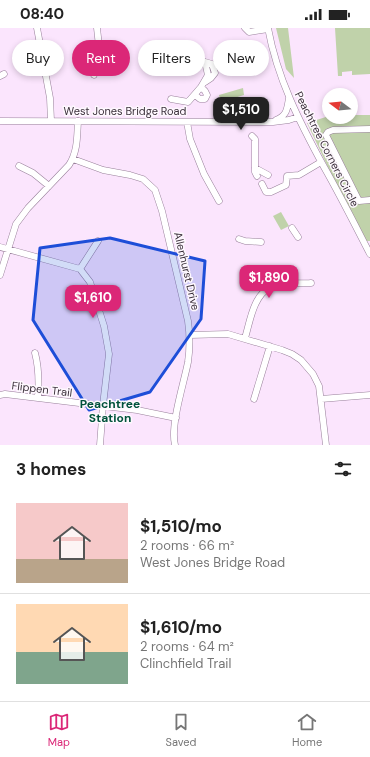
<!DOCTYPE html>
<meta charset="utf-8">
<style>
body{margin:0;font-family:"DM Sans",sans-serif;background:#f2f2f2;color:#222;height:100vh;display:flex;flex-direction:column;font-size:15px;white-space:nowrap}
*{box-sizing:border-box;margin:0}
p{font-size:13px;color:#767676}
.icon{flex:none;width:22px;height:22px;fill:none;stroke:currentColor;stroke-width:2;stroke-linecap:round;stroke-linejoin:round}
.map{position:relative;height:417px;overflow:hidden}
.sheet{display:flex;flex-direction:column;background:#fff;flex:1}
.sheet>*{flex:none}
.hud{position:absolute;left:12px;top:12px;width:346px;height:36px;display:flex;gap:8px}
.needle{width:26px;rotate:286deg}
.fabs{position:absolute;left:322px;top:60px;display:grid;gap:8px}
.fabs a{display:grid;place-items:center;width:36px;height:36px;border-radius:50%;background:#fff;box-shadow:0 2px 6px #0003;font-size:20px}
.price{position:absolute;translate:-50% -34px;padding:0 9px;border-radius:8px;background:#db2777;color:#fff;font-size:13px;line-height:26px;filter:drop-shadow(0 1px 2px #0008)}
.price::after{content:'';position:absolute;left:50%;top:24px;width:12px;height:9px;margin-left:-6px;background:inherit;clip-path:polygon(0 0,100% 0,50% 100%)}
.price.selected{background:#222;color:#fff}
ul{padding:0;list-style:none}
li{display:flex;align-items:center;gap:12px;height:100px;padding:0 16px}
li+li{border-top:1px solid #e0e0e0}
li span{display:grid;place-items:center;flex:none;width:112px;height:80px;border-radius:0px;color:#555}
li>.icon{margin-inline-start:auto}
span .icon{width:48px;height:48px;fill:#fffc;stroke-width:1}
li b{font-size:17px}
h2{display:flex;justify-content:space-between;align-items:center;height:48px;padding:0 16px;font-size:17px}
.tag{padding:0 14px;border-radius:18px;background:#fff;box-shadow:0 2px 6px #0003;font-size:14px;line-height:36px}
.tag.selected{background:#db2777;color:#fff}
.status{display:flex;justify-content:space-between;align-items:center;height:28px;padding:0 20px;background:#fff;direction:ltr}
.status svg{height:11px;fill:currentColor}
.tabs{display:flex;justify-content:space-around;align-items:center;height:56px;border-top:1px solid #e0e0e0;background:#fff;font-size:11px;color:#767676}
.tabs a{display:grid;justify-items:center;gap:2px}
.tabs .selected{color:#db2777}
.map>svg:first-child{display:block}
</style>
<div class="status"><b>08:40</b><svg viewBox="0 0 49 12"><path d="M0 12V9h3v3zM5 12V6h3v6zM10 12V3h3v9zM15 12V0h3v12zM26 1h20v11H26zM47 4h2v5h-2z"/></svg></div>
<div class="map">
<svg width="370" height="417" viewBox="0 0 370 417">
<rect width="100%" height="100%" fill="#fbe5fd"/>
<!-- green -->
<path fill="#c0d2aa" d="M276,0H288L294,50L286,41Z
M335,0H370V46L352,47V43L342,44V48H338Z
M243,60L244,67L221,74L219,67Z
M351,87H370V213H363L307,95L329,88L351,89Z
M281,184L289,198L281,202L273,188Z"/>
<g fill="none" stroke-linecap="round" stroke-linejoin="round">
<defs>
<path id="minor" d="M37,0L50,70L51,93
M245,0L249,4L268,1
M268,0C277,50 300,95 324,139C340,167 355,197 370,226
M94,47L100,27L97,0
M0,48L4,46
M205,54L211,50L215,45L212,36L205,34
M195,67L200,71H205L207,67L205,63L201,59
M171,71L188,74L201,59L208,47L205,34L190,32
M276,92C287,87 287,82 289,70
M0,93L273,94L289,92L298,89
M187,94L190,111L204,146L219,173
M370,101L333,102L328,104L326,107L359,173L370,172
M252,108L255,111V144L257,148
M73,131L103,142L130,147L143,151L155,162L162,183L188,293C190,307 190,320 188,334C184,355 170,397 175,417
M19,138L33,145L49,158
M255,140L268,147
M262,156L266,164H271L286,157L287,148L299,147L321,134
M292,200L298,209
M239,211L245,213L261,214
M0,219L80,241L90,254L104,298L109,326L103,377L100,417
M80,241L98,213
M0,247L16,196L28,180L69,137C78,123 77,108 78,93
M190,307L228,306L282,322L292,326L301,332L313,346L319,358L326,417
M245,310C250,294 253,267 271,259C283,254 298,256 311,255
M35,325C39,340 39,355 38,370
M0,367L5,366L137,382L176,390
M254,371L270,318
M321,371L370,367"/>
</defs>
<!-- minor casing -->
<use href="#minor" stroke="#99809b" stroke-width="7"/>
<!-- minor -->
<use href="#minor" stroke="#fff" stroke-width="6"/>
</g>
<!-- marked area -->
<path fill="#1d4ed8" fill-opacity="0.2" stroke="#1d4ed8" stroke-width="3" stroke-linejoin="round" d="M110,210L205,233L201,291L150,364L89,382L33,292L40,220Z"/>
<g text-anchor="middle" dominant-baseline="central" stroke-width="3" stroke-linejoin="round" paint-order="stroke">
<!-- street labels -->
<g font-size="11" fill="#3b303b" stroke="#fef8fe">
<text x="125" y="83">West Jones Bridge Road</text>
<text transform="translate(327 121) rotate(63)">Peachtree Corners Circle</text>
<text transform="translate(187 243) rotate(77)">Allenhurst Drive</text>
<text transform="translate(42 361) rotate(7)">Flippen Trail</text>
</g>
<!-- neighbourhood labels -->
<g font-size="12" font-weight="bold" fill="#00523b" stroke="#fef8fe">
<text x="110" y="376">Peachtree<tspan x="110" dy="14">Station</tspan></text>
</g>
</g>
</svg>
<div class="fabs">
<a><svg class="needle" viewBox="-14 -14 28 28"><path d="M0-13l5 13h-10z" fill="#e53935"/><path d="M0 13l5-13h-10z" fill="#767676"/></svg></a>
</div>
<b class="price selected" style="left:241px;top:103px">$1,510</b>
<b class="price" style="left:269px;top:271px">$1,890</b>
<b class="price" style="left:93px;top:291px">$1,610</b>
<div class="hud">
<a class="tag">Buy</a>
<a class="tag selected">Rent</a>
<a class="tag">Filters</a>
<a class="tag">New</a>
</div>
</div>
<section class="sheet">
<h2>3 homes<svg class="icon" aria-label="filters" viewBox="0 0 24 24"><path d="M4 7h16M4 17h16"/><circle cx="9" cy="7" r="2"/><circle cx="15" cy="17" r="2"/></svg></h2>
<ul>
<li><span style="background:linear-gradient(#f6c9c9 70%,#b9a48a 0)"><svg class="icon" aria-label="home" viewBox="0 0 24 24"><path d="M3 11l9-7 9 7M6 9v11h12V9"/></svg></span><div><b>$1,510/mo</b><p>2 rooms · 66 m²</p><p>West Jones Bridge Road</p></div></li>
<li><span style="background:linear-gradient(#ffd9b3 60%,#7fa58c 0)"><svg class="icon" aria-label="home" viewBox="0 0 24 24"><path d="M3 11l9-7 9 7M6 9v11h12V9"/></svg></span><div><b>$1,610/mo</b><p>2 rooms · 64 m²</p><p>Clinchfield Trail</p></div></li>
</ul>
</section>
<nav class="tabs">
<a class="selected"><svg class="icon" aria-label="map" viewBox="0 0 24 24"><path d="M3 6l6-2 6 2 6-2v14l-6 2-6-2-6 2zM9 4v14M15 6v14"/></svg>Map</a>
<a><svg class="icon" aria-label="saved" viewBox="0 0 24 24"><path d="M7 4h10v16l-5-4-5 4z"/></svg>Saved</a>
<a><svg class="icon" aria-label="home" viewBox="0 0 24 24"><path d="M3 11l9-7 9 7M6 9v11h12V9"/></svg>Home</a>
</nav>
